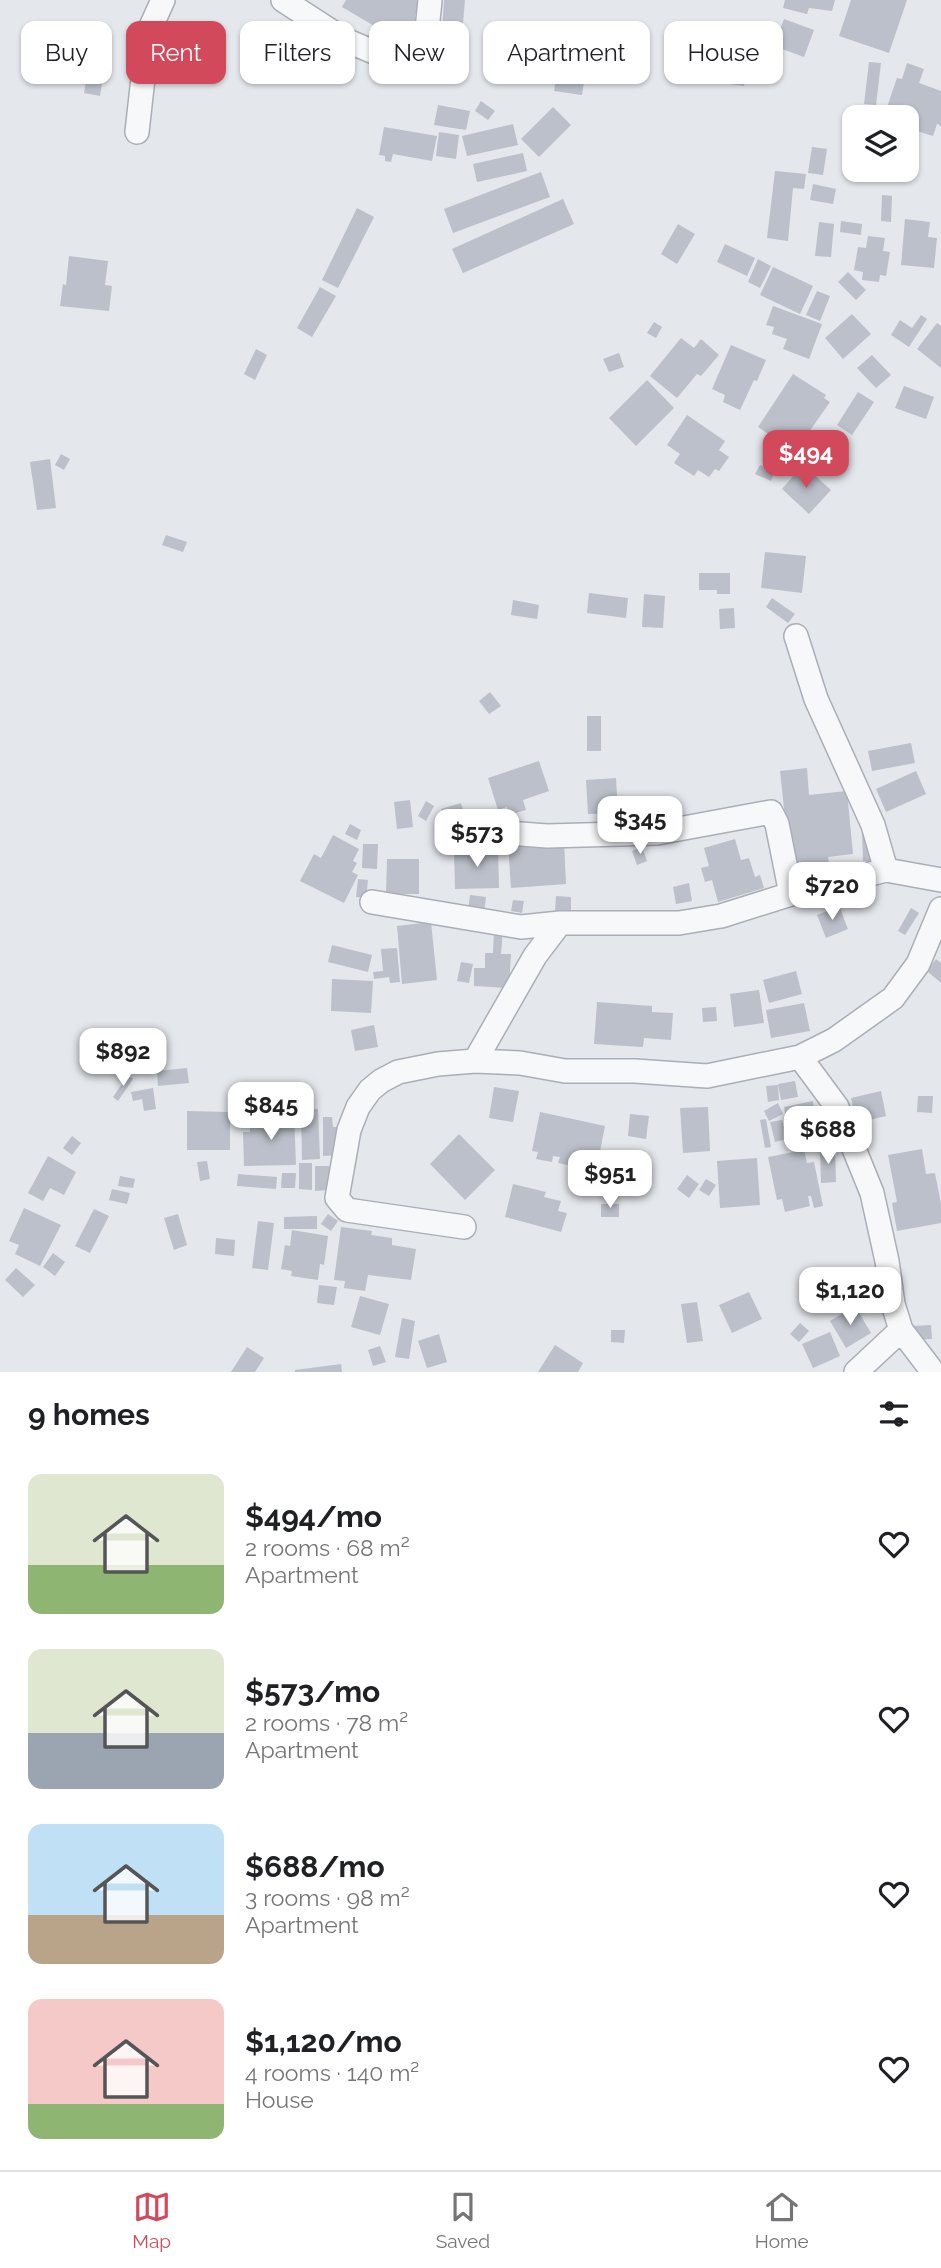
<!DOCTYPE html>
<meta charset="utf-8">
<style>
body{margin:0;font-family:Raleway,sans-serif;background:#f6f6f6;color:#202124;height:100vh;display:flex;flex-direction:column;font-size:26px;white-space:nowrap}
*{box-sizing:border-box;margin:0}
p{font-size:23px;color:#757577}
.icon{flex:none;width:38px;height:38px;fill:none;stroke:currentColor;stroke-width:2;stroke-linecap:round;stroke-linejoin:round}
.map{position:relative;height:1372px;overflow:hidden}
.panel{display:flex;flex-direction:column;background:#fff;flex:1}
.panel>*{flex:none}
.top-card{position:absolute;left:21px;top:21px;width:900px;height:63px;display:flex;gap:14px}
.buttons{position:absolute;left:842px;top:105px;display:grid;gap:14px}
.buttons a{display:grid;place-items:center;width:77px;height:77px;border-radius:14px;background:#fff;box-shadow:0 2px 5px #0004;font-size:35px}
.price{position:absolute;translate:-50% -60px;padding:0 16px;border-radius:14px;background:#fff;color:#222;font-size:23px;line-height:46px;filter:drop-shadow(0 2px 4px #0008)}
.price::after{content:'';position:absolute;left:50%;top:42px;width:21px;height:16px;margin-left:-10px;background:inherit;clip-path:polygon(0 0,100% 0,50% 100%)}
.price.active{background:#d1495b;color:#fff}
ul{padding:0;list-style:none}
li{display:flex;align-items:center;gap:21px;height:175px;padding:0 28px}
li span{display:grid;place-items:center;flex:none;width:196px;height:140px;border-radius:14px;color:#555}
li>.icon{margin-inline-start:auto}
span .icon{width:84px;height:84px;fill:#fffc;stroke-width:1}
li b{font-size:30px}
h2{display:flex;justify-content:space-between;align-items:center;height:84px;padding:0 28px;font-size:30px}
.tag{padding:0 24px;border-radius:14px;background:#fff;box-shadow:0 2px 5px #0004;font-size:24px;line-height:63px}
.tag.active{background:#d1495b;color:#fff}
.tabs{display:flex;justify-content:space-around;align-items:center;height:98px;border-top:2px solid #e0e0e0;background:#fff;font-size:19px;color:#757577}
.tabs a{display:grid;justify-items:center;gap:4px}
.tabs .active{color:#d1495b}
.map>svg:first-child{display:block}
</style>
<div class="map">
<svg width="941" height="1372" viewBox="0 0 941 1372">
<rect width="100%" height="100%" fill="#e4e7ec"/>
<!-- building -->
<path fill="#bbc0ca" d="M346,0H424L415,15V50L342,7Z
M444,0H465L461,47L441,46Z
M785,0H835L832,11L809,8L807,14L783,8Z
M851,0H907L889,53L839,36Z
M784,19L814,30L804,57L774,46Z
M562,39L590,43L582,95L554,91Z
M728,44L750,48L744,86L722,83Z
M90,58L106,60L100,96L84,93Z
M869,62L881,63L876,105L864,104Z
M907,63L924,69L919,83L941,91V126L937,124L933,136L914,130L918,119L906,115L905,117H887L889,111L886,110L897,78L902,79Z
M481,101L495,111L488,120L475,111Z
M438,105L470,111L466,130L434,125Z
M553,107L571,125L539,157L521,139Z
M513,124L518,145L467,156L462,136Z
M384,127L437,136L432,161L393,154L391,162L385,161V156L379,155Z
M439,132L459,135L456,159L436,156Z
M812,147L827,149L823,175L808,173Z
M523,153L527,171L477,182L473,164Z
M775,171L806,174L804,189L793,188L788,241L767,238Z
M541,172L550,197L453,233L444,209Z
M813,184L836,189L833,204L810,200Z
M882,195L892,196L891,222L881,221Z
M563,199L574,224L463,273L452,249Z
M357,208L374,217L338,288L322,280Z
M905,219L930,222L928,237L937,238L934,268L901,265Z
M841,221L862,224L861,235L840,232Z
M819,222L834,224L831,257L815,256Z
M678,224L695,234L677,264L661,254Z
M868,236L885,238L883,251L890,252L886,276L880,275L879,282L862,280L863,272L854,270L858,247L866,248Z
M725,244L755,258L747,276L717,262Z
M69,256L108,261L105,285L112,286L109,311L60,306L63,284L66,285Z
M758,259L771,266L760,288L748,282Z
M773,267L813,286L800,314L760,295Z
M848,272L866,290L856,300L838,282Z
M320,287L336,296L312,337L297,328Z
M817,291L830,296L820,321L806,315Z
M773,306L822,324L809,359L783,349L787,339L772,334L774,327L766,325Z
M852,314L871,334L843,359L825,338Z
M921,315L927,319L909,347L891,335L900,320L912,328Z
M654,322L662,327L656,338L647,333Z
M937,323L941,326V368L917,349Z
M681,338L694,348L701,339L719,355L701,376L697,374L677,398L650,376Z
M731,345L766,360L757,381L754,380L740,410L723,402L725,395L712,389Z
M256,349L267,355L255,380L244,374Z
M619,353L624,367L609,372L603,359Z
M872,355L891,375L876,388L857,368Z
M793,374L826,395L824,398L830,402L804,439L799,436L791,449L758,427Z
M647,380L674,408L636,446L609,418Z
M904,386L934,397L926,419L895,408Z
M858,392L874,402L852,435L837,425Z
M687,415L725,441L719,450L729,457L719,471L715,469L709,477L698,470L694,476L674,463L680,454L667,445Z
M61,454L70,459L64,470L55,465Z
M50,459L56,508L37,510L30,462Z
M760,465L775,471L771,481L755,474Z
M803,465L831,490L809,514L782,489Z
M166,535L187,542L183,552L162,545Z
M765,552L806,556L802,593L761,588Z
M699,573H730V594H717V590H699Z
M589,593L628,598L626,618L587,613Z
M644,594L665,596L663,628L642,627Z
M772,598L795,614L788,623L766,607Z
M513,600L539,605L537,619L511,615Z
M734,608L735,628L720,629L719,609Z
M490,692L501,706L489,714L479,701Z
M587,716H601V751H587Z
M911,743L915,763L872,771L868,751Z
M539,761L549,791L523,800L526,810L509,815L507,807L498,810L488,778Z
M807,768L809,795L847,791L853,854L828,857L830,871L791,875L780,771Z
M916,771L926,794L886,812L876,789Z
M616,778L618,813L588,814L586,780Z
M410,800L413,827L397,829L394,802Z
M426,801L434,806L426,821L418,816Z
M461,803L464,813L444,819L441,809Z
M350,824L361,830L357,840L345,834Z
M872,833L874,861H863L862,834Z
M333,835L359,849L353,861L357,863L352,872L358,875L344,903L300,881L314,854L321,858Z
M735,839L741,860L749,858L755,877L760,875L764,888L718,902L712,880L705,882L701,868L709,866L704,848Z
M564,841L566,884L511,888L508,845Z
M363,844H378L377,869L362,868Z
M642,847L647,861L637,865L632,851Z
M498,848L499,888L455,889L454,850Z
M387,859H419V894H386Z
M358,879L368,880L366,898L356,897Z
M689,883L692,901L676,904L673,887Z
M470,895L486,897L484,913L468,910Z
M556,896L571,897V913L555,912Z
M513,900L524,901L522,913L511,911Z
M839,906L848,929L826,938L817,915Z
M911,908L919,913L905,935L898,931Z
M431,922L437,980L402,984L397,926Z
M494,928L503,929L501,954H511L509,988L474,986V968H485V953H493Z
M332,945L372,955L368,972L328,962Z
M397,948L400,982L390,983L389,977L374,979L373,972L383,971L381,949Z
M936,959L941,963V983L927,971Z
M461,962L473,964L469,983L457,981Z
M796,971L802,994L769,1003L763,980Z
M332,979L373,981L371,1013L331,1011Z
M759,990L764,1023L734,1027L730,994Z
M597,1002L652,1006V1012L673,1013L671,1040L644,1038L643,1047L594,1044Z
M804,1003L810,1031L771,1038L766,1010Z
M716,1007L717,1021L703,1022L702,1008Z
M374,1025L378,1047L355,1051L351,1030Z
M187,1068L189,1083L158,1086L157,1071Z
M128,1075L133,1079L118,1101L113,1097Z
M795,1081L798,1097L781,1100L778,1084Z
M778,1085L779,1100L768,1102L766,1086Z
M494,1087L519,1091L513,1122L489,1118Z
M153,1088L156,1109L144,1111L142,1099L133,1101L131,1092Z
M881,1091L886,1116L857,1123L851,1098Z
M918,1096H933L932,1113L917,1112Z
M813,1101L817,1130L789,1135L784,1107Z
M778,1103L783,1114L769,1121L764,1111Z
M708,1107L710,1151L683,1153L680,1108Z
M318,1109L320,1159L302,1160L301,1110Z
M187,1111L230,1112V1150H187Z
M540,1112L605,1126L597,1166L579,1162L578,1167L558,1163L560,1157L553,1156L552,1162L536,1159L538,1152L532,1151Z
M294,1114L296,1165L244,1166L243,1132H250V1124H264V1115Z
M630,1114L649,1116L646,1139L628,1136Z
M323,1117H332L333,1127H338L339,1155L323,1156Z
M766,1119L771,1147L765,1148L760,1120Z
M782,1120L787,1139L775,1142L770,1122Z
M459,1134L495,1170L465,1200L430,1164Z
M72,1136L81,1143L72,1155L63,1148Z
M835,1149L836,1182L821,1183L820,1150Z
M922,1149L926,1174L935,1173L941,1204V1223L897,1231L892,1203L897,1202L888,1155Z
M804,1150L807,1163L814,1162L823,1206L814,1208L811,1196H808L810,1206L785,1212L782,1199L777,1200L768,1157Z
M48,1156L76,1172L64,1195L50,1188L43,1201L28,1193Z
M757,1158L760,1205L720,1208L717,1161Z
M207,1161L210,1179L200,1181L197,1162Z
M299,1163H312V1190L299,1189Z
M315,1166H329L330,1190L315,1191Z
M282,1173H296L295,1188H281Z
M238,1174L277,1177L276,1189L237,1186Z
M687,1175L699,1184L689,1198L677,1189Z
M120,1176L135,1179L133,1188L118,1186Z
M706,1179L716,1185L709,1196L699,1190Z
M513,1184L546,1192L544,1197L561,1201L558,1211L567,1213L561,1232L505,1217Z
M112,1189L130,1193L127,1204L109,1200Z
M601,1204H619V1217H601Z
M24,1208L61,1225L40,1266L15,1254L19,1245L9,1241Z
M94,1209L109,1216L90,1253L75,1246Z
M178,1214L187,1245L174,1250L164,1218Z
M328,1214L338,1221L331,1231L321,1224Z
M317,1216V1229H284V1217Z
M258,1221L274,1223L268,1270L252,1268Z
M341,1227L372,1231L371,1235L392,1238V1245L416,1249L411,1280L368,1275L365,1291L344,1288L345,1281L334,1280Z
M292,1230L328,1236L324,1265L320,1264L318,1280L291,1276L292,1271L281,1269L285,1245L290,1246Z
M216,1238L235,1240L234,1256L215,1254Z
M53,1253L65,1262L55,1276L43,1267Z
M16,1268L35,1285L23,1297L5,1280Z
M319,1285L337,1287L334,1305L317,1303Z
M749,1292L762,1319L732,1333L719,1305Z
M360,1296L389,1304L380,1335L351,1327Z
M697,1302L703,1341L687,1343L681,1304Z
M855,1306L871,1333L846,1348L830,1321Z
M402,1318L415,1321L409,1359L395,1357Z
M800,1323L809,1331L799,1342L790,1334Z
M931,1325L932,1339L913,1340L912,1326Z
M611,1330H625L624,1343L611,1342Z
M830,1332L840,1356L813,1368L802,1344Z
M439,1334L447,1362L427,1368L418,1341Z
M555,1345L583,1363L578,1372H538Z
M380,1346L386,1362L373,1366L368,1350Z
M247,1347L264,1358L255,1372H231Z
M341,1364L342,1372H295V1370Z"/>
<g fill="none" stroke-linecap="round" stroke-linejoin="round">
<defs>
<path id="street" d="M283,0L343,39L409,67L420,61L425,50L430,0
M137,132L148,33L163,0
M796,636L816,699L873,825L886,870
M494,832L547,836L657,833L771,812L777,824L791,894
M372,902L521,927L560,923H679L721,916L791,894L886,870L941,880
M800,1057L837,1107L872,1193L887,1261L893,1304L901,1330L933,1372
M475,1061L535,956L560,923
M464,1227L347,1210L337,1198L349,1130L358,1107L370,1090L381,1081L398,1072L438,1064L475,1061L520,1063L565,1071H635L707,1076L800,1057L834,1040L893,998L918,964L941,909
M856,1372L901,1330"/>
</defs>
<!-- street casing -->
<use href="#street" stroke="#a9aeb7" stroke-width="26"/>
<!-- street -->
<use href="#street" stroke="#f7f8fa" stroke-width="23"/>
</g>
</svg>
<div class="buttons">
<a><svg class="icon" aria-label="layers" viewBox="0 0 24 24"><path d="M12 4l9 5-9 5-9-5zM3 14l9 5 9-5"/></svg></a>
</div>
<b class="price active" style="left:806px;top:490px">$494</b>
<b class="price" style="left:640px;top:856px">$345</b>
<b class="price" style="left:477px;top:869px">$573</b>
<b class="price" style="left:832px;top:922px">$720</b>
<b class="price" style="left:123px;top:1088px">$892</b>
<b class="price" style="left:271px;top:1142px">$845</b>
<b class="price" style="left:828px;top:1166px">$688</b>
<b class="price" style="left:610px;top:1210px">$951</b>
<b class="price" style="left:850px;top:1327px">$1,120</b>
<div class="top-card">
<a class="tag">Buy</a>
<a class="tag active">Rent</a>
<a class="tag">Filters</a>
<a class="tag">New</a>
<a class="tag">Apartment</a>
<a class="tag">House</a>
</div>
</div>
<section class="panel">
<h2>9 homes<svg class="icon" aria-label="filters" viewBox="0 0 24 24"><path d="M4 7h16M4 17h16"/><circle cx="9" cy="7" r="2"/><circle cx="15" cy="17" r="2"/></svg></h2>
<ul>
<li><span style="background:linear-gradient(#dfe7d0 65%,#8fb573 0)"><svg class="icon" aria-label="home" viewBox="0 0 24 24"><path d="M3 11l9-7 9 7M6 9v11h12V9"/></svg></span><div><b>$494/mo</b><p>2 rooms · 68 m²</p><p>Apartment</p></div><svg class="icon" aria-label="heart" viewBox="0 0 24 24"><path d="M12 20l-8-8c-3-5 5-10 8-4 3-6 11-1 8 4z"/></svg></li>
<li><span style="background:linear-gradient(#dfe7d0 60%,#9aa5b1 0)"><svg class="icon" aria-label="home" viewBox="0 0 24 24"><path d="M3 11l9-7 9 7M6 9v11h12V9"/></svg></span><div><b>$573/mo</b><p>2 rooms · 78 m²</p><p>Apartment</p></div><svg class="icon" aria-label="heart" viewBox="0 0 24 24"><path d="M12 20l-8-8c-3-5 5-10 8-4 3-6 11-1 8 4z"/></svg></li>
<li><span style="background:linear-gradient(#bfe0f5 65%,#b9a48a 0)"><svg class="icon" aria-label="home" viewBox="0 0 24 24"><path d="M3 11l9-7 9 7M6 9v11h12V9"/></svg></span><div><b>$688/mo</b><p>3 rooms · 98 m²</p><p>Apartment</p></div><svg class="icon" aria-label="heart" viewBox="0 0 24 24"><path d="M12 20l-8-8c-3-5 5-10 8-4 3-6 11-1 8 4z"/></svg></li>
<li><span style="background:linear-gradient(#f6c9c9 75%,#8fb573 0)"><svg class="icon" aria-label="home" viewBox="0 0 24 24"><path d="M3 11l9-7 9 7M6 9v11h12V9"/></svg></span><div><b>$1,120/mo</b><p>4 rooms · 140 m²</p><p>House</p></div><svg class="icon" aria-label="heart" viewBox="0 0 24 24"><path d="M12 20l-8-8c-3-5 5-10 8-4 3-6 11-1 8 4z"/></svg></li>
</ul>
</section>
<nav class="tabs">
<a class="active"><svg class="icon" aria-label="map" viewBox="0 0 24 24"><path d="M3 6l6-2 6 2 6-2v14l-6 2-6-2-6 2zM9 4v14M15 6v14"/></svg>Map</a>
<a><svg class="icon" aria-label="saved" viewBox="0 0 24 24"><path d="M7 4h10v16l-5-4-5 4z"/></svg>Saved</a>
<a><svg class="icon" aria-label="home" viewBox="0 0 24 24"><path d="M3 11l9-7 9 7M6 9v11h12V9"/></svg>Home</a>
</nav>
